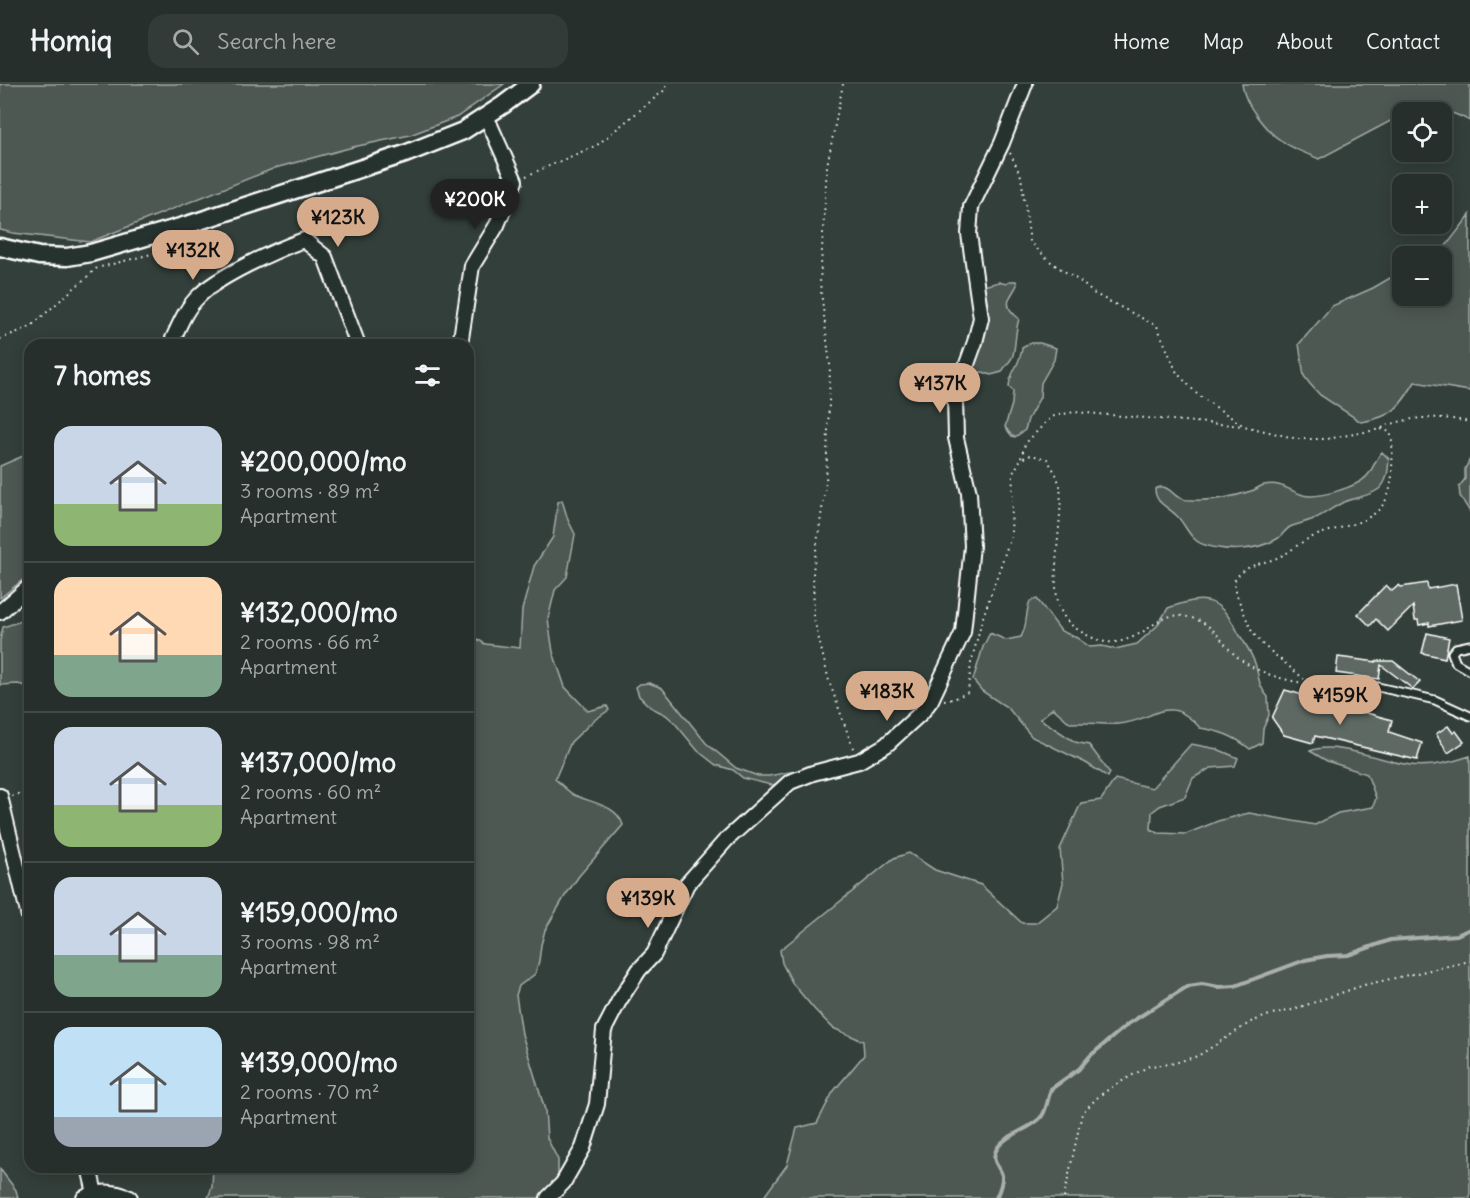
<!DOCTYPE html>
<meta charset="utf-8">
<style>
body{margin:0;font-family:Delius,sans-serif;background:#323b38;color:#f1f3f6;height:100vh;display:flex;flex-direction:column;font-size:22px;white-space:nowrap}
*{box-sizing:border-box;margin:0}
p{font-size:20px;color:#a4a9a9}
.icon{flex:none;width:33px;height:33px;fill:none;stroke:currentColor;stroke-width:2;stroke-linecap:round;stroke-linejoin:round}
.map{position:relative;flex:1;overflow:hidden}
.sheet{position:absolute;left:24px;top:255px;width:450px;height:834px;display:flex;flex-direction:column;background:#262f2c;border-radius:18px;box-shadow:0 3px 15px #0003,0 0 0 2px #424a48}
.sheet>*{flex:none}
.tools{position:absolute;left:1392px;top:18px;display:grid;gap:12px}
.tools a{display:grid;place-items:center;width:60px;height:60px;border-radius:12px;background:#262f2c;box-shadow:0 3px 15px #0003,0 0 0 2px #424a48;font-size:30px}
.price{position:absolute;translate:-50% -51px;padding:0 14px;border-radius:21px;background:#d6ab8b;color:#111;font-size:20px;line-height:39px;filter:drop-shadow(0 2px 3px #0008)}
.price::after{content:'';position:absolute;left:50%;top:36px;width:18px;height:14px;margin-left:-9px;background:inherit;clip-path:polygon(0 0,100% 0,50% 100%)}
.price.current{background:#222;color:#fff}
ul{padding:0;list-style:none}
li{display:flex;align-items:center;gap:18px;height:150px;padding:0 30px}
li+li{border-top:2px solid #424a48}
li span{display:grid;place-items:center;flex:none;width:168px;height:120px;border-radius:18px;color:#555}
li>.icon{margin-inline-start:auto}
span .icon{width:72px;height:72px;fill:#fffc;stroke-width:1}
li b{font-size:26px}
h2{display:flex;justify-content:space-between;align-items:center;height:72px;padding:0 30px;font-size:26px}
header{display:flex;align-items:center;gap:36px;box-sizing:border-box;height:84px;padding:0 30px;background:#262f2c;border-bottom:2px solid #424a48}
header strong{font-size:28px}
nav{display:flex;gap:33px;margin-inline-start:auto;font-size:21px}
.search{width:420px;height:54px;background:#323b38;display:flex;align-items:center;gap:15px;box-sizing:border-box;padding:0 21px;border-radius:18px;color:#a4a9a9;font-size:22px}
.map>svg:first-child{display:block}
</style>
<header>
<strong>Homiq</strong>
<div class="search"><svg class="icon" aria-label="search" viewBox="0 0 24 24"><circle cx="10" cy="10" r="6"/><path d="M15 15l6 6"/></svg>Search here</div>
<nav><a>Home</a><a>Map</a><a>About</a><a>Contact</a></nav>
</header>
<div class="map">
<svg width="1470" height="1114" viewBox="0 0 1470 1114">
<rect width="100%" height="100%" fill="#333f3a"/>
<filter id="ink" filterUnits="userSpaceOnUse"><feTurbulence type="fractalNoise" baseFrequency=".0167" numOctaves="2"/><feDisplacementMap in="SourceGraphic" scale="12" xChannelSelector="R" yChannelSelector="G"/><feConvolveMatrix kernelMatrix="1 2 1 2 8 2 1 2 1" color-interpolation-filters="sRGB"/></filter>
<g filter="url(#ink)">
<!-- green -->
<path fill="#4d5853" stroke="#a6aca9" stroke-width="1.5" d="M0,0H504L457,33L410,51L353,63L275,84L90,158L13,149L0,146Z
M1242,0H1470V37C1441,21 1433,28 1402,28V33L1396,34L1319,75C1308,70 1295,66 1285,59C1267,49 1244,20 1242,0Z
M1470,131V307L1415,298C1399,324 1393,333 1361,338L1320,311L1310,300L1304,292L1299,260L1332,222L1373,204L1402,187V212H1442V172H1428L1446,162Z
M1011,197H1016L1017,201C1013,210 1003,218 1012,228C1014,231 1017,232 1019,235C1015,247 1016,260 1013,271C1011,278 1005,281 1002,288L991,291L983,288L973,289L971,285L983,202L999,198L1006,200Z
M1031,259H1040L1056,264L1054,276L1041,299L1040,313L1028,335L1025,346L1015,353L1012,352L1005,343L1012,320L1013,307L1009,303C1009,289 1021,280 1022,264Z
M1382,368L1389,375C1388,386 1388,397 1379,405C1367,414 1352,413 1340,420C1332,424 1325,430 1316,434C1308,438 1299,439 1290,443C1285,446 1282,452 1277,455C1255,467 1228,468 1205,461C1190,457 1186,441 1177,432C1167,422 1155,419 1155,405C1166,399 1170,408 1178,413C1182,416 1187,416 1192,416C1211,417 1233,413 1251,407C1256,406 1259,402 1264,401C1283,398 1287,406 1303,411C1318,415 1357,403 1367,392C1374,384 1375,375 1382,368Z
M30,369V490L0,514V382Z
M1470,375V428L1460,412L1459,403L1465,395V385Z
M562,416L568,436L575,450L574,456L567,493L555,506L548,535L553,568L565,603L588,627L607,622L609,626L593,637L571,658L555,695C561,700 567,707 574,711C592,719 617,721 623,741L579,792L565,812L545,846L541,861L539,877L535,890L519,902L516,911L522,950L545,1026L547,1054L558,1076V1092L540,1114H208L212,1103L213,1083H468V549L485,560L520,564L522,526L534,482L553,453L558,418Z
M1037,515L1061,547L1077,554L1090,563L1102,562L1115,565L1137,560L1157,542L1168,524C1207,510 1219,513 1239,550C1245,559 1251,569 1255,579C1259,592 1258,602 1268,613L1269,631L1263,645L1262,659L1250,665C1234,652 1220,647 1200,644C1167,607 1154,638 1118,640C1103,641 1087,638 1070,639L1053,624L1040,635L1075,658L1089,661L1110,689L1108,693L1086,679L1032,653L1008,624L982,607L973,596L983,563L990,549L1006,556L1021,553C1028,541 1025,529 1030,517Z
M30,534V603L18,600L0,601V556L3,543Z
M649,599L662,604L706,659L736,684L758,692H769L795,687L778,700L771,701L743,694L733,686L716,681L698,667L674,638L666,631L650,623L639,612L636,603L640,600Z
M1191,660L1217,665L1238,674L1235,682L1211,684L1193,694L1185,713L1160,722L1152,728L1151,745L1158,749L1186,750L1218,737L1249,729L1315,741L1338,729L1373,723L1376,714L1367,690L1327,677L1310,667C1334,656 1384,678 1410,681C1429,684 1452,678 1470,672V1114H763L787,1081L797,1044L817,1039L833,1008L864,971L863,957L833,944L815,926L793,900L782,879L780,866L894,774L909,769L935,786L981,801L1022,839H1036L1057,822L1063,799L1060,765L1081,719L1101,716L1115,695L1152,704Z
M0,1085L16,1106L18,1114H0Z"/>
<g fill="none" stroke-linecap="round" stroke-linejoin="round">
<!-- stream -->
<path stroke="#abb0ae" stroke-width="4" d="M996,1114C999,1107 1003,1099 1002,1091C1000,1083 992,1079 995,1069C1001,1050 1031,1047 1042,1032C1047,1025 1048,1013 1051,1005L1079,985L1090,972L1128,940L1188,902L1202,900L1219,903L1235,902L1305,876L1327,872L1348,871L1390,856L1457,851L1470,845"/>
</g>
<!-- building -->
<path fill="#5f6964" stroke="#fff" stroke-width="1.5" d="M1427,499L1428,505L1456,500L1462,536L1429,542V539L1419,541L1418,536H1415L1413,522L1388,547L1376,535L1370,542L1358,530L1386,501L1392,507L1399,501L1401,503Z
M1427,549L1449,554L1445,574L1422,569Z
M1338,573L1377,578L1375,577H1393L1420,598L1413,605L1381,581L1379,595L1336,589Z
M1285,606L1392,636L1389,648L1422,659L1417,676L1315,652L1313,659L1284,651L1272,634Z
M1448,642L1453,649L1456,647L1464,658L1448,669L1436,650Z"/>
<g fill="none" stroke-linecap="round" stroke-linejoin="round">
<defs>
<path id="service" d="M1470,561L1456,564L1452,569L1456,579L1470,587
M1311,600L1338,604L1378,603L1435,616L1470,632"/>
<path id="minor" d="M170,261C178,245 185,225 198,213C216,193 278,165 304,156L325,173L358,261
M460,261L472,182L497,141L515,97L486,32
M0,528L30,502
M0,712L30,837
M89,1083L96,1114
M84,1114C99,1106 114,1107 130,1114
M548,1114L563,1099L583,1064L597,1020L604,946L619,917L639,886L654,870L687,800L726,756L790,698L813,689L859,677L886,661L922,628L931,616L963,548L972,462L969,409L956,354L955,313L975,258L981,234L969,150L971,123L1002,59L1025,0"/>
<path id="tertiary" d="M0,163L39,172L67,173L91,169L187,141L405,70L463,47L503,21L531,0"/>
</defs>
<!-- service casing -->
<use href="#service" stroke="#fff" stroke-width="11"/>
<!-- minor casing -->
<use href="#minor" stroke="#fff" stroke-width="18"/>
<!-- tertiary casing -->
<use href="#tertiary" stroke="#fff" stroke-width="21"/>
<!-- path -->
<path stroke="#fff" stroke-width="2" stroke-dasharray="1.5 4.5" stroke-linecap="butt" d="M843,0L827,82L820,199L830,281L829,320L826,398L813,487L814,535L829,597L854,667
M1010,69L1021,92L1030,158L1052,179L1081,198L1093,209L1157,242L1177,289L1198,311L1244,342L1298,355H1327L1381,345L1390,348C1394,362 1392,376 1392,390C1389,443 1349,437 1310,454C1300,458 1293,466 1283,471C1265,481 1250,477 1235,495L1234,505L1252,548L1262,560L1304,595
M526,92L597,61L666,5V0
M0,255L30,243L97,184L171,165L234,173
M1382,344C1410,331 1441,332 1470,338
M1021,374L1025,360L1046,338L1054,332L1074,328L1244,342
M944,616L954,615L968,608L971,579L982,536L1011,452L1013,389L1021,375L1031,371L1047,375L1056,390L1060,402C1064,436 1047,500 1062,529C1067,539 1076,545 1085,550C1103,560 1114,561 1133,553C1158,542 1162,524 1195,535C1215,542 1221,558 1235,571C1253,587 1279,595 1303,599
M12,712L30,707
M1064,1114L1082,1029L1099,1012L1115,1001L1149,982L1171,980L1198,972L1251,938L1272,930L1292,926L1364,901L1470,877"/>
<!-- service -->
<use href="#service" stroke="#26332d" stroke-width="7"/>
<!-- minor -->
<use href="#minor" stroke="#26332d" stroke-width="14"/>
<!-- tertiary -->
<use href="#tertiary" stroke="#26332d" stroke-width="16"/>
</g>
</g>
</svg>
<div class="tools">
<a><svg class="icon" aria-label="locate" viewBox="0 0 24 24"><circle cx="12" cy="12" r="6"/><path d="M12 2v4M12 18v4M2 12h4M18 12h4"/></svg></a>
<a>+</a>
<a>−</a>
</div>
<b class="price current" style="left:475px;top:146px">¥200K</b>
<b class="price" style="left:338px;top:164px">¥123K</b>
<b class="price" style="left:193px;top:197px">¥132K</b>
<b class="price" style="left:940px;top:330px">¥137K</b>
<b class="price" style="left:887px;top:638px">¥183K</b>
<b class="price" style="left:1340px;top:642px">¥159K</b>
<b class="price" style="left:648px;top:845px">¥139K</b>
<section class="sheet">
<h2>7 homes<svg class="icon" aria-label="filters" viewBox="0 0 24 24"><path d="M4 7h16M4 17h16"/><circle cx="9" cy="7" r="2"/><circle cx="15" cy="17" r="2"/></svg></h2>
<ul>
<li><span style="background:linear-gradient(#c9d6e8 65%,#8fb573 0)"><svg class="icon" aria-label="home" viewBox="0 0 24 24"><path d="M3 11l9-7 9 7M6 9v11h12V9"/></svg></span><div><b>¥200,000/mo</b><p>3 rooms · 89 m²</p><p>Apartment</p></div></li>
<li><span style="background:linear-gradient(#ffd9b3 65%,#7fa58c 0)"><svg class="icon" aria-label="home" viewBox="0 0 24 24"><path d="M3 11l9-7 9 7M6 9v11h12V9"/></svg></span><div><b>¥132,000/mo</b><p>2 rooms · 66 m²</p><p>Apartment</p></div></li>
<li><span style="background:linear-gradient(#c9d6e8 65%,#8fb573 0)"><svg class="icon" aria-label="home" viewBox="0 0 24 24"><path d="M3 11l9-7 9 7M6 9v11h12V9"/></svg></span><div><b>¥137,000/mo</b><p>2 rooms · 60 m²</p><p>Apartment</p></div></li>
<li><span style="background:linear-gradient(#c9d6e8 65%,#7fa58c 0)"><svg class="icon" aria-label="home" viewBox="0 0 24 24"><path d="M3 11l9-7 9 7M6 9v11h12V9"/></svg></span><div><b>¥159,000/mo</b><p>3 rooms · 98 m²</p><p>Apartment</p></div></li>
<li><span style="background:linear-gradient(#bfe0f5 75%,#9aa5b1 0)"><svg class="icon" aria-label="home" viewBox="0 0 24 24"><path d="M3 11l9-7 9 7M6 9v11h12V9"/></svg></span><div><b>¥139,000/mo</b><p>2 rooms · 70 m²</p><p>Apartment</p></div></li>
</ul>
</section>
</div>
